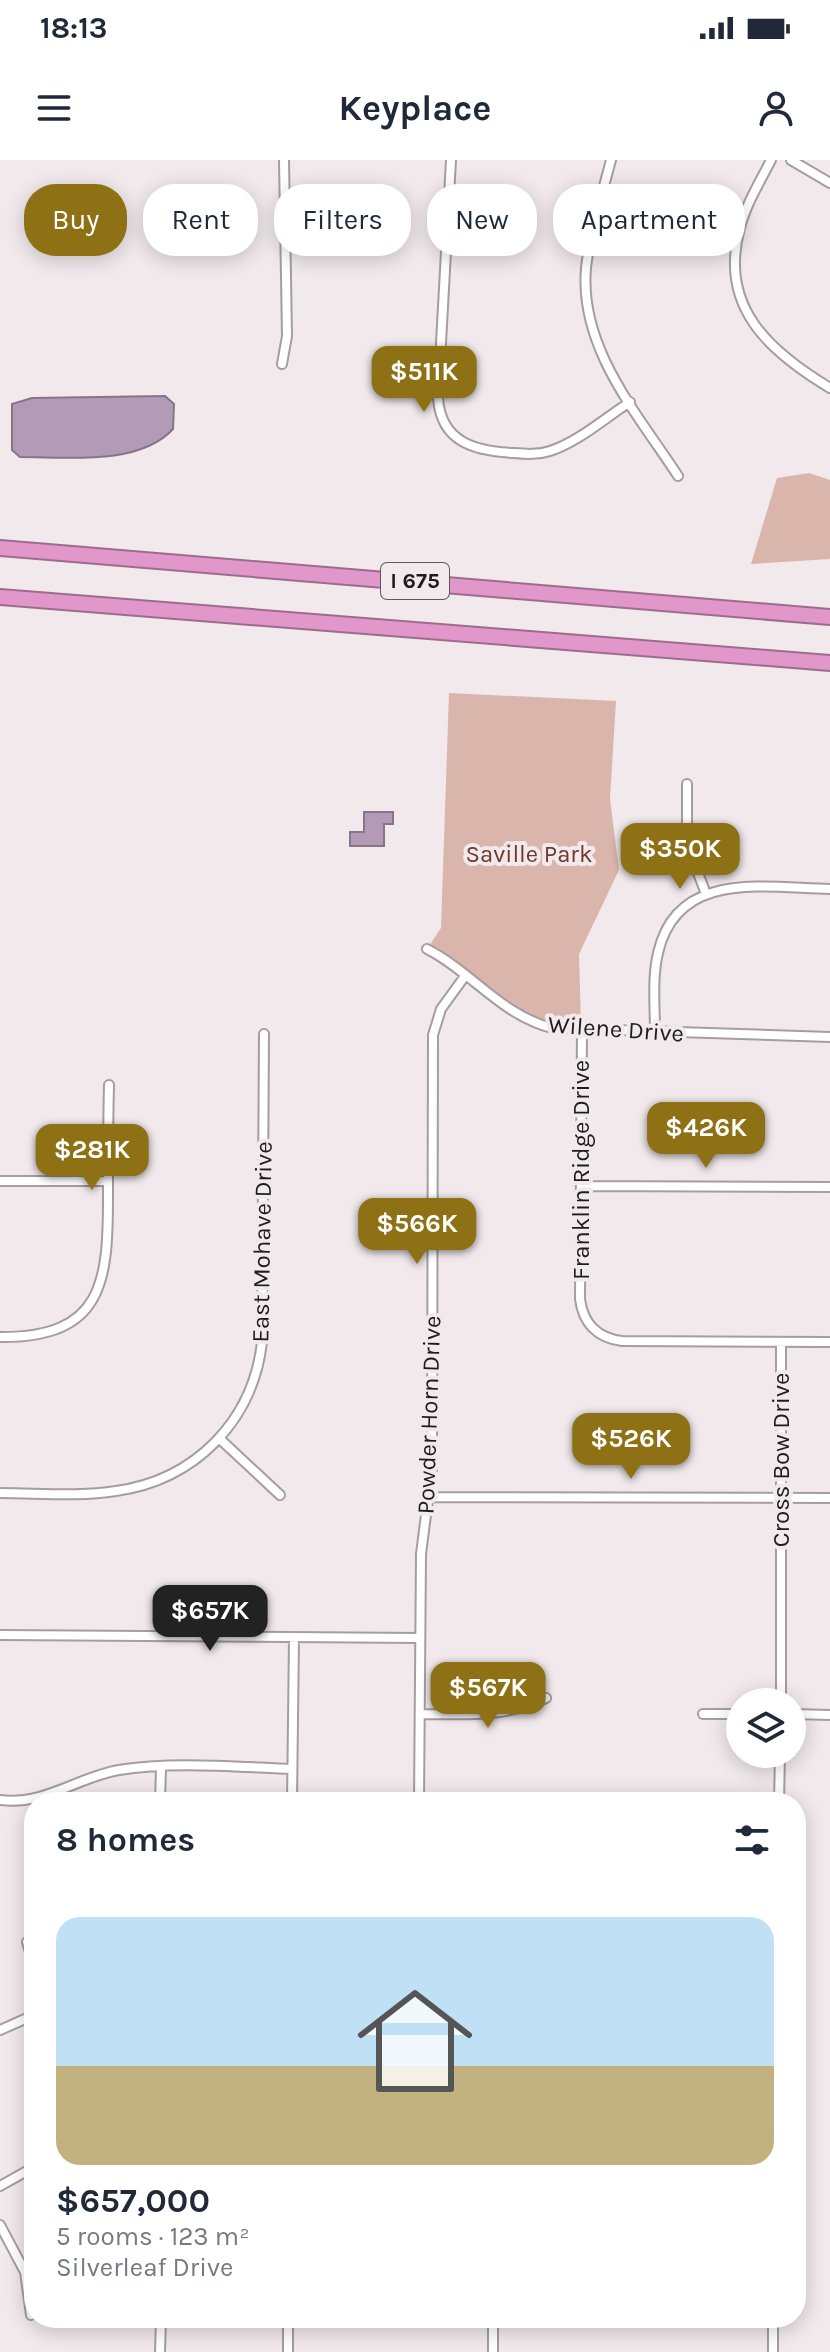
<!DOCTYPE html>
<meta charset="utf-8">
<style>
body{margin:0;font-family:Karla,sans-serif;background:#f6f6f7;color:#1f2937;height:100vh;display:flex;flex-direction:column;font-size:30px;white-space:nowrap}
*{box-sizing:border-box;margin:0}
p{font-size:26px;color:#747a83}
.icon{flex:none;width:44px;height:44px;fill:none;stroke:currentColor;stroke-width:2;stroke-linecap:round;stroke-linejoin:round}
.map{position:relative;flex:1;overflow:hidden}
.side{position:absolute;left:24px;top:1632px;width:782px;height:536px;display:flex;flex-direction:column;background:#fff;border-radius:32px;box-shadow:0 4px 20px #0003}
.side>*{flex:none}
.top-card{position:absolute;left:24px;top:24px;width:782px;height:72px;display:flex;gap:16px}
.tools{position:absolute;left:726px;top:1528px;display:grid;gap:16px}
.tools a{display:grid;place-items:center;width:80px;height:80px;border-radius:50%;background:#fff;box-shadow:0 4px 20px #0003;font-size:40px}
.price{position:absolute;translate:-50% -68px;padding:0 18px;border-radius:16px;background:#8e7115;color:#fff;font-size:26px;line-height:52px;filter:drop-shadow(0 2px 4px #0008)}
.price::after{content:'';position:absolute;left:50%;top:48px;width:24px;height:18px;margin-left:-12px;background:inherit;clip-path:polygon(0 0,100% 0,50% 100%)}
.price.on{background:#222;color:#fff}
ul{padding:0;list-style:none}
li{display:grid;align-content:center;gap:16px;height:424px;padding:0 32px}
li span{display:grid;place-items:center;height:248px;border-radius:24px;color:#555}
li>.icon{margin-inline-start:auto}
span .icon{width:144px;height:144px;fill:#fffc;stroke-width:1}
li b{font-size:34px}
h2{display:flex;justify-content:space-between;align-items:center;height:96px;padding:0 32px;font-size:34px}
.chip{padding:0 28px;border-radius:32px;background:#fff;box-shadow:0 4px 20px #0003;font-size:28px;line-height:72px}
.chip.on{background:#8e7115;color:#fff}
.status{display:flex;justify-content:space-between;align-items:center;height:56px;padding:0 40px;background:#fff;direction:ltr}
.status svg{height:22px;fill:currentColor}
header{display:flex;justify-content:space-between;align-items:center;height:104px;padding:0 32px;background:#fff;font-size:36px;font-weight:700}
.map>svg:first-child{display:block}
</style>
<div class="status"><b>18:13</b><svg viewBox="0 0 49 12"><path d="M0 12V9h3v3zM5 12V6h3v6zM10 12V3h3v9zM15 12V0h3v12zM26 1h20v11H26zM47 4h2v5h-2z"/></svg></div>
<header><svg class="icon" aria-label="menu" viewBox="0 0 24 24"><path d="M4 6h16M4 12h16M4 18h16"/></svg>Keyplace<svg class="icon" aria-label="person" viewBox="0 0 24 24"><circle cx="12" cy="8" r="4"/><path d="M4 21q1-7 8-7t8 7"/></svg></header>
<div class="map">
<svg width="830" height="2192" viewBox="0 0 830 2192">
<rect width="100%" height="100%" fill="#f1e9ec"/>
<!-- park -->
<path fill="#d9b5ac" d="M809,313L830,320V399L751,404L777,318Z
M449,533L616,541L610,639L619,710L579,794L581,866C516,865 483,813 429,786L441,768Z"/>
<!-- water -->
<path fill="#b39bb8" stroke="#867589" stroke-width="2" d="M165,236L174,244L173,269C139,306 67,297 20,297L12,290V244L32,238Z
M364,652H393V664H384V686H350V672H364Z"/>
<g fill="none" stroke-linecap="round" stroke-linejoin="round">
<defs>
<path id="street" d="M451,0L438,238C441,283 476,291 513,293C526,294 538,295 550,291C578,282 605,258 630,242
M611,0C602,35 590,72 586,108C579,188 637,253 678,316
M771,0C760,22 746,44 740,68C718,147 770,192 830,228
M791,0L830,23
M282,204L287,176L284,0
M687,624V684L706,734
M427,789C472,812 501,855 552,868L830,877
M582,871L580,1139C583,1163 597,1178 622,1181L830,1182
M655,873C655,847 652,818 658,793C677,709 766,728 830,729
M0,1021H108
M581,1026L830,1027
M0,1177C103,1178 108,1122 108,1037C108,999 108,962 109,925
M221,1280L280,1335
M0,1333C38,1333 79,1337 116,1331C195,1320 253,1261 262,1182L264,874
M431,1337L830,1338
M0,1475L420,1478
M781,1542V1182
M420,1554C465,1554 505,1558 546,1538
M703,1554H740
M792,1554L830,1555
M0,1640C43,1646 78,1617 119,1610C171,1601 238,1607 292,1609
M160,1642L161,1608
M292,1642L294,1478
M419,1642L421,1394L432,1308L433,875L441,849L465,816
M779,1642L780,1594
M27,1782L34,1806
M0,1870L34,1855
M0,2026L34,2007
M0,2065L25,2112L31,2155
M160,2192L161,2158
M288,2192V2158
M493,2192V2158
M773,2192V2158"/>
<path id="highway" d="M0,388L830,457
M0,437L830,503"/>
</defs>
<!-- street casing -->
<use href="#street" stroke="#a59da0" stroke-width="12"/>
<!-- highway casing -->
<use href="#highway" stroke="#9d6c8c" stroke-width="18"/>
<!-- street -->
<use href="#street" stroke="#fff" stroke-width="8"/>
<!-- highway -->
<use href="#highway" stroke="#e197c9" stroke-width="14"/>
</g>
<g text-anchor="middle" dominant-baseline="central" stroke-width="8" stroke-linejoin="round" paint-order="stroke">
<!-- shield labels -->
<rect fill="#f1e9ec" stroke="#5d595a" stroke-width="2" x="381" y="403" width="68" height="36" rx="6"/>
<g font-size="22" font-weight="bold" fill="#1e1b1c">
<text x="415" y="421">I 675</text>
</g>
<!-- park labels -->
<g font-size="24" fill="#6f392c" stroke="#f1e9ec">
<text x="529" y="694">Saville Park</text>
</g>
<!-- street labels -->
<g font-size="24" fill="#1e1b1c" stroke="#f1e9ec">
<text transform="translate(616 869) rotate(4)">Wilene Drive</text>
<text transform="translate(581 1010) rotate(-90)">Franklin Ridge Drive</text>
<text transform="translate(262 1082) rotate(-89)">East Mohave Drive</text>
<text transform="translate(429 1255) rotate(-88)">Powder Horn Drive</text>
<text transform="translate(781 1300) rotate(-90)">Cross Bow Drive</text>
</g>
</g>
</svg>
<div class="tools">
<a><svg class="icon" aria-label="layers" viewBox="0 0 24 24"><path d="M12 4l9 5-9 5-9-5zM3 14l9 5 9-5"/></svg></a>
</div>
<b class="price" style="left:424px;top:254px">$511K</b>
<b class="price" style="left:680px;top:731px">$350K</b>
<b class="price" style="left:706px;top:1010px">$426K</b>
<b class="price" style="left:92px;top:1032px">$281K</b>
<b class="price" style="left:417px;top:1106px">$566K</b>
<b class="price" style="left:631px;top:1321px">$526K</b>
<b class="price on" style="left:210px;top:1493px">$657K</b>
<b class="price" style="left:488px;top:1570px">$567K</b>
<div class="top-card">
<a class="chip on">Buy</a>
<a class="chip">Rent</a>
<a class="chip">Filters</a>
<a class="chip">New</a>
<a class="chip">Apartment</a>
</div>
<section class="side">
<h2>8 homes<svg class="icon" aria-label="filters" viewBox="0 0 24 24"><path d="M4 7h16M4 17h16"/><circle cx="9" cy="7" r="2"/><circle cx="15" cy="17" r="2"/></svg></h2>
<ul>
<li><span style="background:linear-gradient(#bfe0f5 60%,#c2b280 0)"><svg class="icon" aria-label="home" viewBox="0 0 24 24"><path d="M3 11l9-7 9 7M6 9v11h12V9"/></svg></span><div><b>$657,000</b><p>5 rooms · 123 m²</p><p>Silverleaf Drive</p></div></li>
</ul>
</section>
</div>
